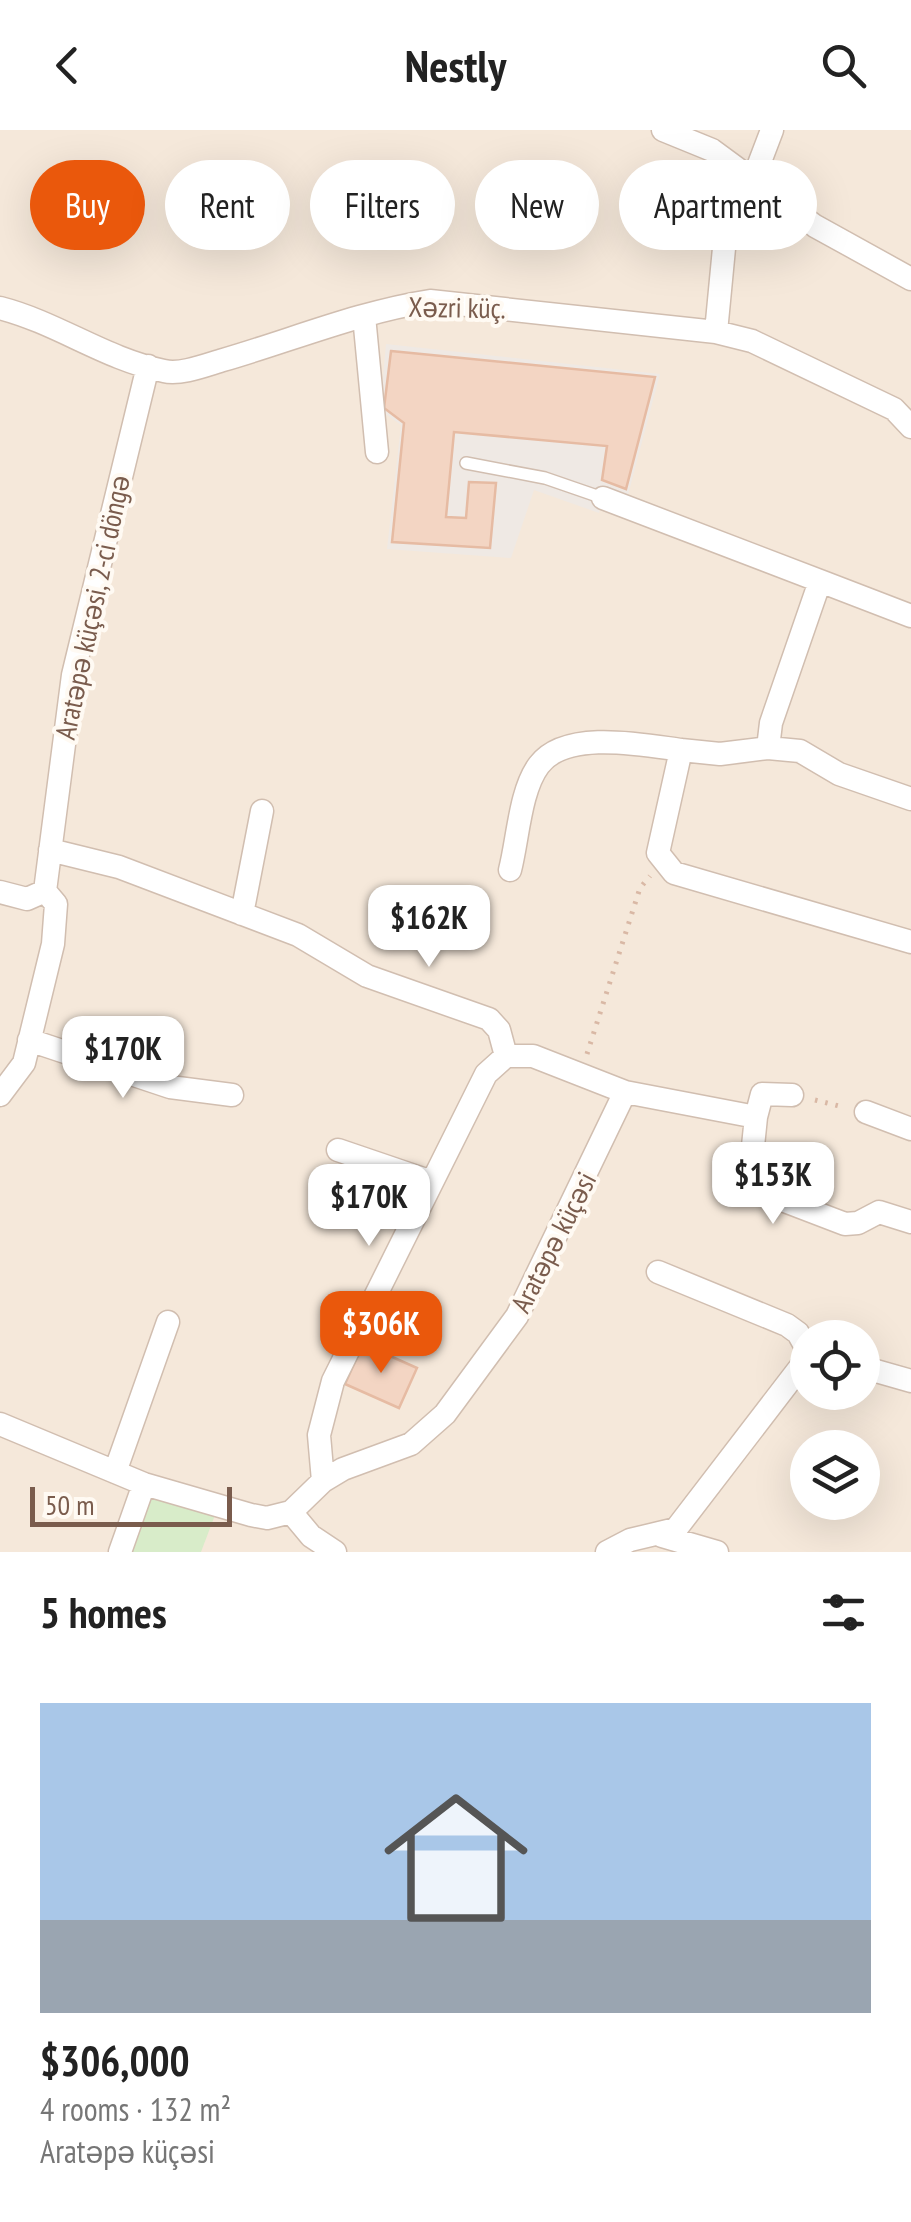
<!DOCTYPE html>
<meta charset="utf-8">
<style>
body{margin:0;font-family:"PT Sans Narrow",sans-serif;background:#f6f6f6;color:#222;height:100vh;display:flex;flex-direction:column;font-size:38px;white-space:nowrap}
*{box-sizing:border-box;margin:0}
p{font-size:32px;color:#767676}
.icon{flex:none;width:55px;height:55px;fill:none;stroke:currentColor;stroke-width:2;stroke-linecap:round;stroke-linejoin:round}
.map{position:relative;height:1422px;overflow:hidden}
.side{display:flex;flex-direction:column;background:#fff;flex:1}
.side>*{flex:none}
.top-card{position:absolute;left:30px;top:30px;width:852px;height:90px;display:flex;gap:20px}
.tools{position:absolute;left:790px;top:1190px;display:grid;gap:20px}
.tools a{display:grid;place-items:center;width:90px;height:90px;border-radius:50%;background:#fff;box-shadow:0 10px 40px #0002;font-size:50px}
.scale{position:absolute;left:30px;bottom:25px;width:202px;box-sizing:border-box;padding-left:10px;border:5px solid #7a5c4d;border-top:0;font-size:28px;line-height:35px;white-space:nowrap;color:#7a5c4d;-webkit-text-stroke:8px #fffaf3;paint-order:stroke}
.price{position:absolute;translate:-50% -85px;padding:0 22px;border-radius:20px;background:#fff;color:#222;font-size:32px;line-height:65px;filter:drop-shadow(0 2px 5px #0008)}
.price::after{content:'';position:absolute;left:50%;top:60px;width:30px;height:22px;margin-left:-15px;background:inherit;clip-path:polygon(0 0,100% 0,50% 100%)}
.price.active{background:#ea580c;color:#fff}
ul{padding:0;list-style:none}
li{display:grid;align-content:center;gap:20px;height:530px;padding:0 40px}
li span{display:grid;place-items:center;height:310px;border-radius:0px;color:#555}
li>.icon{margin-inline-start:auto}
span .icon{width:180px;height:180px;fill:#fffc;stroke-width:1}
li b{font-size:42px}
h2{display:flex;justify-content:space-between;align-items:center;height:120px;padding:0 40px;font-size:42px}
.pill{padding:0 35px;border-radius:45px;background:#fff;box-shadow:0 10px 40px #0002;font-size:35px;line-height:90px}
.pill.active{background:#ea580c;color:#fff}
header{display:flex;justify-content:space-between;align-items:center;height:130px;padding:0 40px;background:#fff;font-size:45px;font-weight:700}
.map>svg:first-child{display:block}
</style>
<header><svg class="icon" aria-label="back" viewBox="0 0 24 24"><path d="M15 5l-7 7 7 7"/></svg>Nestly<svg class="icon" aria-label="search" viewBox="0 0 24 24"><circle cx="10" cy="10" r="6"/><path d="M15 15l6 6"/></svg></header>
<div class="map">
<svg width="911" height="1422" viewBox="0 0 911 1422">
<rect width="100%" height="100%" fill="#fdf6ec"/>
<!-- residential -->
<path fill="#f5e8da" fill-rule="evenodd" d="M0,0H911V1422H0ZM808,1208H862V1262H808ZM808,1318H862V1372H808Z"/>
<!-- industrial -->
<path fill="#efe9e4" d="M386,214L660,244L628,365L606,356L599,383L534,360L511,428L387,419L401,295L380,280Z"/>
<!-- green -->
<path fill="#d8ecc9" d="M148,1366L215,1385L201,1422H128Z"/>
<!-- building -->
<path fill="#f3d5c3" stroke="#e6bba3" stroke-width="2.5" d="M391,221L655,247L626,359L602,350L607,316L454,302L446,387L466,388L469,352L496,353L490,418L392,412L404,293L384,278Z
M363,1214L417,1238L399,1278L345,1254Z"/>
<g fill="none" stroke-linecap="round" stroke-linejoin="round">
<defs>
<path id="lane" d="M466,333L545,348L603,368"/>
<path id="street" d="M663,0L712,20L815,96L911,149
M753,50L772,0
M0,178C58,193 105,229 164,241C181,245 206,235 223,230C292,210 359,182 430,171L716,202L752,211L894,279L911,297
M364,186L377,322
M716,202L729,66L737,39
M603,368L820,451
M911,486L820,451L771,593L768,618L720,624L681,620L658,723L674,743L911,812
M768,618L800,621L839,644L911,669
M50,720L119,737L298,805L367,846L489,889L499,900L506,926H533L625,962L756,987L762,964L792,965
M510,740C518,709 520,660 539,635C566,599 644,615 681,620
M0,762L27,769L45,761L73,545L148,236
M242,784L262,681
M29,910L170,957L232,965
M0,965L24,933L53,814L56,774L45,761
M866,982L911,999
M756,987L750,1045L756,1060L845,1094L858,1093L879,1082L911,1092
M338,1020L432,1052
M658,1142L787,1195L798,1203L808,1221
M862,1237L911,1251
M0,1294L144,1354L251,1385L267,1388L291,1382L311,1406L335,1422
M115,1342L168,1192
M323,1351L319,1305L333,1251L486,944L506,926
M291,1382L323,1351L343,1339L411,1314L445,1284L517,1186L625,962
M662,1406L717,1422
M120,1422L144,1354
M607,1422L630,1410L676,1399L808,1227"/>
</defs>
<!-- lane casing -->
<use href="#lane" stroke="#d1beb0" stroke-width="14"/>
<!-- street casing -->
<use href="#street" stroke="#d1beb0" stroke-width="25"/>
<!-- path -->
<path stroke="#d9b8a5" stroke-width="5" stroke-dasharray="2.5 8" stroke-linecap="butt" d="M587,924L640,758L650,746
M815,970L843,977"/>
<!-- lane -->
<use href="#lane" stroke="#fff" stroke-width="11"/>
<!-- street -->
<use href="#street" stroke="#fff" stroke-width="22"/>
</g>
<g text-anchor="middle" dominant-baseline="central" stroke-width="8" stroke-linejoin="round" paint-order="stroke">
<!-- street labels -->
<g font-size="28" fill="#7a5c4d" stroke="#fffaf3">
<text transform="translate(457 177) rotate(1)">Xəzri küç.</text>
<text transform="translate(92 477) rotate(-78)">Aratəpə küçəsi, 2-ci döngə</text>
<text transform="translate(553 1112) rotate(-63)">Aratəpə küçəsi</text>
</g>
</g>
</svg>
<div class="tools">
<a><svg class="icon" aria-label="locate" viewBox="0 0 24 24"><circle cx="12" cy="12" r="6"/><path d="M12 2v4M12 18v4M2 12h4M18 12h4"/></svg></a>
<a><svg class="icon" aria-label="layers" viewBox="0 0 24 24"><path d="M12 4l9 5-9 5-9-5zM3 14l9 5 9-5"/></svg></a>
</div>
<div class="scale">50 m</div>
<b class="price" style="left:429px;top:840px">$162K</b>
<b class="price" style="left:123px;top:971px">$170K</b>
<b class="price" style="left:773px;top:1097px">$153K</b>
<b class="price" style="left:369px;top:1119px">$170K</b>
<b class="price active" style="left:381px;top:1246px">$306K</b>
<div class="top-card">
<a class="pill active">Buy</a>
<a class="pill">Rent</a>
<a class="pill">Filters</a>
<a class="pill">New</a>
<a class="pill">Apartment</a>
</div>
</div>
<section class="side">
<h2>5 homes<svg class="icon" aria-label="filters" viewBox="0 0 24 24"><path d="M4 7h16M4 17h16"/><circle cx="9" cy="7" r="2"/><circle cx="15" cy="17" r="2"/></svg></h2>
<ul>
<li><span style="background:linear-gradient(#a9c7e8 70%,#9aa5b1 0)"><svg class="icon" aria-label="home" viewBox="0 0 24 24"><path d="M3 11l9-7 9 7M6 9v11h12V9"/></svg></span><div><b>$306,000</b><p>4 rooms · 132 m²</p><p>Aratəpə küçəsi</p></div></li>
</ul>
</section>
